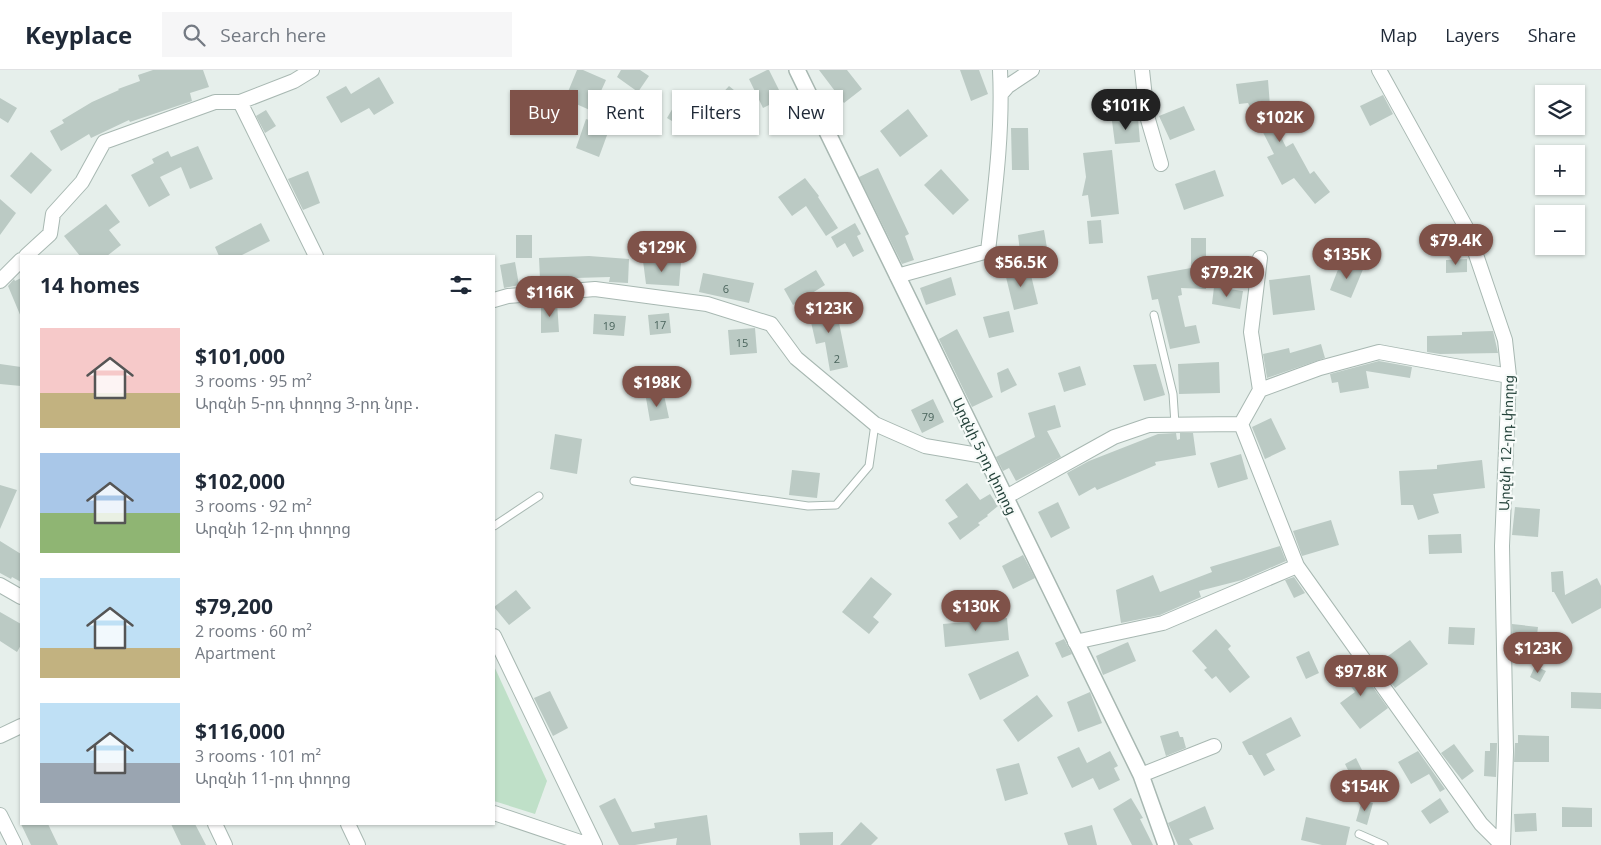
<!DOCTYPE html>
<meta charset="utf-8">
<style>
body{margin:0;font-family:"Open Sans","Noto Sans Armenian",sans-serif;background:#f6f6f7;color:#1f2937;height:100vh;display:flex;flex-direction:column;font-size:19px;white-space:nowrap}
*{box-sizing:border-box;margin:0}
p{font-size:16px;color:#747a83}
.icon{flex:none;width:28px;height:28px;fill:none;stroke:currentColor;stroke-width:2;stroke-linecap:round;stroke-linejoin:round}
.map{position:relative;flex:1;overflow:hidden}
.drawer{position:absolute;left:20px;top:185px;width:475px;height:570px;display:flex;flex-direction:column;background:#fff;border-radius:0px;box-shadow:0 1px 4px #0004}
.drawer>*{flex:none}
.hud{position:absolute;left:510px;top:20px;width:475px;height:45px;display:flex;gap:10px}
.controls{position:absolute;left:1535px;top:15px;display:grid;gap:10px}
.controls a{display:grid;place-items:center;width:50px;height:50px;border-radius:0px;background:#fff;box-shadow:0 1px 4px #0004;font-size:25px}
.price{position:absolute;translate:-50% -42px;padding:0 11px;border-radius:18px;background:#7f5249;color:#fff;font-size:16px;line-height:32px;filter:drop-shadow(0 1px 2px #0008)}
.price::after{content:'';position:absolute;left:50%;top:30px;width:15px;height:11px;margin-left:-8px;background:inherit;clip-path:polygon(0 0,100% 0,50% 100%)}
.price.on{background:#222;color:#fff}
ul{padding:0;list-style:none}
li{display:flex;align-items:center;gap:15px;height:125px;padding:0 20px}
li span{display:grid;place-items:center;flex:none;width:140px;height:100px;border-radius:0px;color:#555}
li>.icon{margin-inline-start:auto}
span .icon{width:60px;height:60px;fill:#fffc;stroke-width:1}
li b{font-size:21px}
h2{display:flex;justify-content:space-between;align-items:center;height:60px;padding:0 20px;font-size:21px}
.pill{padding:0 18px;border-radius:0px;background:#fff;box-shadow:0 1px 4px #0004;font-size:18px;line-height:45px}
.pill.on{background:#7f5249;color:#fff}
header{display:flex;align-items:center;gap:30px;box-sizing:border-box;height:70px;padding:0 25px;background:#fff;border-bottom:1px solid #e0e1e3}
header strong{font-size:24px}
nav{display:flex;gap:28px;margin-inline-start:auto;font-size:18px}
.search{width:350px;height:45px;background:#f6f6f7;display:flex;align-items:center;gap:12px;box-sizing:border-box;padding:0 18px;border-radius:0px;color:#747a83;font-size:19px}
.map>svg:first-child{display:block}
</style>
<header>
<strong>Keyplace</strong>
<div class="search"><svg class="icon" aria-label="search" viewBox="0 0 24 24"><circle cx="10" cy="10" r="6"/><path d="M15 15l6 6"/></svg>Search here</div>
<nav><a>Map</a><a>Layers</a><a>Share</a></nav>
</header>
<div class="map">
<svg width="1601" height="775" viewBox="0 0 1601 775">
<rect width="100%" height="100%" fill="#e6efeb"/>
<!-- green -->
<path fill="#bfe0c8" d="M494,596L547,711L535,744L494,731Z"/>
<!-- building -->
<path fill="#bbcac4" d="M153,0H203L209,17L190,23L192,31L130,52L129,50L91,68L89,64L61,81L50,61L64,53L62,50L92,32L119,20L118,19L140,11L138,5Z
M577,0H583L606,10L592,41L565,29Z
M621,0H640L649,6L638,22L617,7Z
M767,0H769L783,28L763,38L749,9Z
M819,0H847L862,19L844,33Z
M960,0H979L988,24L971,31Z
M379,7L394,33L374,45L369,38L341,53L326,27L346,16L351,24Z
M1268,10L1270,36L1266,37L1286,77L1293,73L1310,104L1314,101L1330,122L1315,134L1294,108L1282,115L1267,87L1274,84L1248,33L1239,34L1236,14Z
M729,16L740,25L717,51L706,41Z
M681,24L699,35L685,59L667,48Z
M1383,25L1393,44L1370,56L1360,36Z
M0,28L17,38L8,53L0,48Z
M1184,36L1195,60L1170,70L1159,46Z
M908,39L928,66L900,87L880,61Z
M266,40L276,56L265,63L256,46Z
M1138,48L1140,72L1115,74L1112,51Z
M586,49L610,57L599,87L576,78Z
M1011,58H1028L1029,100H1012Z
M198,76L213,109L190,119L181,97L160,107L170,125L149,137L131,105L154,93L152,89L168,81L171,87Z
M1112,80L1119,144L1091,147L1088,125L1082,126L1086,107L1083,83Z
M31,82L52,100L31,124L10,106Z
M878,98L909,164L905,166L914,190L902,194L859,107Z
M941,99L969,130L953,145L924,115Z
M1215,100L1224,126L1184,140L1175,114Z
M308,101L320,133L303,140L288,109Z
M805,108L819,126L818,127L838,158L826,166L806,136L792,146L778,127Z
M0,129L16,143L0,165Z
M106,134L120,152L109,160L121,175L107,186H80L64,166Z
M1101,150L1103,173L1089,174L1087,151Z
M261,153L270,171L240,186H219L215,177Z
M855,153L861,164L857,166L864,181L853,187L845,173L837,178L831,167Z
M1044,160L1047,178L1020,182L1018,165Z
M516,165H532V188H516Z
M1191,168H1206V219L1181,218L1182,225L1178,226L1185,257L1196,255L1200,273L1170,279L1158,229L1152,230L1147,206L1191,198Z
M589,186L629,189L628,213L609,212L610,207L540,209L539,188Z
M1467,189V202L1446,203V190Z
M643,191L681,193L679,216L646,214Z
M515,192L519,215L504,218L500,195Z
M1352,193L1364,197L1351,228L1330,220L1339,197L1349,200Z
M1029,197L1038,234L1014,240L1005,203Z
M816,200L825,215L793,235L784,219Z
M703,203L754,213L749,233L699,222Z
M1310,205L1315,240L1273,245L1269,210Z
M951,207L956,225L926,235L920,218Z
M21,208V247L8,216L14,209L15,211Z
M1214,217L1243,221L1240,239L1212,234Z
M557,232L559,262L541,263V233Z
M835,233L848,297L830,301L825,272L816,274L808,239Z
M1009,241L1014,262L989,268L983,247Z
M669,243L671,263L650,265L648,245Z
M594,244L626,246L624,266L593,264Z
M755,258L757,283L730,285L728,260Z
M957,259L993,327L972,337L939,269Z
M1493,261L1498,283L1440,284L1427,282V266L1462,265V262Z
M1321,274L1325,288L1267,308L1263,284L1289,278L1290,283Z
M1379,291L1412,297L1410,308L1366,301L1369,318L1340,323L1338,312L1332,313L1330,304Z
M1219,292L1220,323L1179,324L1178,294Z
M0,294L21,297V316L0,314Z
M1156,294L1165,325L1144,331L1133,295Z
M1080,296L1086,315L1064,322L1058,303Z
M1008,298L1017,315L1001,323L997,303Z
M664,325L669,348L650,351L646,328Z
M933,329L944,352L922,363L911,340Z
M1055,335L1061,357L1047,361L1061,387L1016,411L1009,398L1003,401L996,387L1035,367L1028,343Z
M1271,348L1286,379L1265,389L1252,357Z
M1176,363L1177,370L1180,369V363H1193L1196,385L1155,392L1156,395L1097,420L1095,417L1079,426L1067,403L1089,391L1158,364Z
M555,364L582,369L577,404L550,399Z
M1241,384L1248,409L1218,418L1210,393Z
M1482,390L1485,418L1433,424L1439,443L1418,450L1413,435H1401L1399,401L1437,399V395Z
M792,400L820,403L817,428L789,425Z
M967,413L980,430L990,424L998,436L987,445L988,446L978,453L980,455L960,470L948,453L958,447L945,430Z
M0,415L17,420L0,459Z
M1058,432L1070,458L1051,468L1038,442Z
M1515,437L1540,439L1538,467L1512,465Z
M1331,450L1339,475L1302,486L1293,461Z
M1461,464L1462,483L1429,484L1428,465Z
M0,471L21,484V512L12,507L11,509L0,503Z
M1280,476L1286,491L1242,510L1199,521L1201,527L1160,545L1121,553L1116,520L1153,505L1160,522L1212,502L1210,497Z
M1023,485L1035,508L1013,519L1002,496Z
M1563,501L1565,525L1597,508L1601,516V538L1572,554L1554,522H1552L1551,502Z
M871,507L892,524L873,547L879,552L869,564L842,542Z
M1294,507L1305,523L1294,528L1285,510Z
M516,520L531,538L509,555L494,537Z
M0,542L21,554V575L17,582L0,571Z
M1007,548L1009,570L945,577L943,554Z
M1512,554L1538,557L1534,588L1513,586Z
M1449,557L1475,558L1474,575L1448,574Z
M1216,559L1231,576L1228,579L1250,607L1230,623L1216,606L1212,609L1204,600L1207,598L1192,581Z
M1064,569L1072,584L1062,588L1055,573Z
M1410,570L1428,594L1395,618L1377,594Z
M1128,572L1136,591L1103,605L1096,586Z
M1018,581L1029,606L980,630L968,604Z
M1309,581L1319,603L1306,609L1296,587Z
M1354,591L1388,638L1360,659L1340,633L1355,622L1340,602Z
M1535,596L1546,601L1540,612L1530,607Z
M550,621L568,658L553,666L534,628Z
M1090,622L1102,653L1078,662L1067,632Z
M1571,622L1601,623V639L1571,638Z
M1037,625L1053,646L1018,672L1003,650Z
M1291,647L1301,666L1266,684L1275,700L1264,706L1252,685H1249L1242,672Z
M1178,661L1180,667H1183L1186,678L1166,686L1160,666Z
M1518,665L1549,666V692H1514L1515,673H1518Z
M1490,673H1497L1496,707L1484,706L1485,681H1490Z
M1454,674L1474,701L1462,710L1441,683Z
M1079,677L1087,693L1110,681L1118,696L1114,698L1120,710L1099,720L1093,708L1072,718L1057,687Z
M1418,681L1445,719L1440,722L1429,704L1411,714L1398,692Z
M1356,688L1363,702L1352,708L1345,694Z
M1019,693L1028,724L1005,731L996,699Z
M615,728L632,762L655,758L654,753L707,745L711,775H676L677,768L635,775H619L599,736Z
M1131,728L1143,748L1140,749L1153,775H1132L1113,739Z
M1440,728L1449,742L1430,754L1421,741Z
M1362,730L1373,733L1367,755L1356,751Z
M1205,736L1214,759L1189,769L1193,775H1178L1168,753Z
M1562,737L1592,738V757H1562Z
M1536,743L1537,761L1515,762L1514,744Z
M1306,747L1350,757L1346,775H1322L1301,770Z
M861,752L878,768L871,775H840Z
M21,754H48L58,775H31Z
M171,754H195L206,775H181Z
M1092,755L1097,775H1068L1064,763Z
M833,762V775H800L799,763Z"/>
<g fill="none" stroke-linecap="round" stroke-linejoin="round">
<defs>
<path id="service" d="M1154,245L1173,324L1175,354
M634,411L808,436L836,435L869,396L875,354
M494,456L539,426
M1359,764L1384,775"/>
<path id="minor" d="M1142,0L1147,46L1161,94
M1379,0L1468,161L1505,270L1509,306L1502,476L1506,682L1503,775
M1001,24L1008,16L1032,0
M240,32L316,186
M26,186L50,164L53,144L82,112L104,72L215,32H240L294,11L312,0
M897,206L988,181C995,121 1003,60 1000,0
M0,211L21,190
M494,230L508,226L595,219L707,234L771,254L796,288L875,354L925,376L984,386
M1260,320L1251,262L1260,188
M1006,427L1114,367L1149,355L1241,354
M0,515L21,527
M494,566L595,775
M1075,572L1163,553L1297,496
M0,666L21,656
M1141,705L1214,676
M494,743L589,775
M0,745L15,775
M215,754L225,775
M348,754L358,775
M1502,775L1481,754L1297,496L1241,354L1260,320L1320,298L1379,282L1509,306"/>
<path id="tertiary" d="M797,0L1141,705L1166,775"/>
</defs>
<!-- service casing -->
<use href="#service" stroke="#a8b8b2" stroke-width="9"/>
<!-- minor casing -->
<use href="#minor" stroke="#a8b8b2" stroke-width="16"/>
<!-- tertiary casing -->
<use href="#tertiary" stroke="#a8b8b2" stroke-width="18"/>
<!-- service -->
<use href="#service" stroke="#fff" stroke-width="7"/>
<!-- minor -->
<use href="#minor" stroke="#fff" stroke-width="14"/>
<!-- tertiary -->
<use href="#tertiary" stroke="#fff" stroke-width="15"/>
</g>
<g text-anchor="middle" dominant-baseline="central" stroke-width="4.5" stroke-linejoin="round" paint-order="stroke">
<!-- number labels -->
<g font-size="11" fill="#4a645c">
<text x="726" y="218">6</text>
<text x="660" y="254">17</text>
<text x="609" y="255">19</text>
<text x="742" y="272">15</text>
<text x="837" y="288">2</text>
<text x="928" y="346">79</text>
</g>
<!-- street labels -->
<g font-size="14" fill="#24423a" stroke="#f7fbf9">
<text transform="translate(1506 373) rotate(-88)">Արզնի 12-րդ փողոց</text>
<text transform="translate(985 386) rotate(64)">Արզնի 5-րդ փողոց</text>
</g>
</g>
</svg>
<div class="controls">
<a><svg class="icon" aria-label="layers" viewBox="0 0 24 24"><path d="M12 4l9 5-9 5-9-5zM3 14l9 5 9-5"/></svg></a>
<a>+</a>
<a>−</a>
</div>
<b class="price on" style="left:1126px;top:61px">$101K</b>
<b class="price" style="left:1280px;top:73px">$102K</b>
<b class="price" style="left:1456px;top:196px">$79.4K</b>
<b class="price" style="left:662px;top:203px">$129K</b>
<b class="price" style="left:1347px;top:210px">$135K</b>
<b class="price" style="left:1021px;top:218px">$56.5K</b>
<b class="price" style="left:1227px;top:228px">$79.2K</b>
<b class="price" style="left:550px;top:248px">$116K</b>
<b class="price" style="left:829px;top:264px">$123K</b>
<b class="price" style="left:657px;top:338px">$198K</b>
<b class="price" style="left:976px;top:562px">$130K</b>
<b class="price" style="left:1538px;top:604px">$123K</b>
<b class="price" style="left:1361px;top:627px">$97.8K</b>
<b class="price" style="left:1365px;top:742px">$154K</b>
<div class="hud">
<a class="pill on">Buy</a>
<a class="pill">Rent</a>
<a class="pill">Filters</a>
<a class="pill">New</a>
</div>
<section class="drawer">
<h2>14 homes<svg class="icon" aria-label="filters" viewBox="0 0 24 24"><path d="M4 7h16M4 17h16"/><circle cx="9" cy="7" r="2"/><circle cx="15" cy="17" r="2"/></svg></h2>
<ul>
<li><span style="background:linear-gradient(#f6c9c9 65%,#c2b280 0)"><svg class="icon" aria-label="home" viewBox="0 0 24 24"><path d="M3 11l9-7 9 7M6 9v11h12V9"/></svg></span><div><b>$101,000</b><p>3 rooms · 95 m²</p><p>Արզնի 5-րդ փողոց 3-րդ նրբ․</p></div></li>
<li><span style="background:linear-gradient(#a9c7e8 60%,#8fb573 0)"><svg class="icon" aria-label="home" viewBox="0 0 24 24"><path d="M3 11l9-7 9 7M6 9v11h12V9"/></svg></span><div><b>$102,000</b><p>3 rooms · 92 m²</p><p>Արզնի 12-րդ փողոց</p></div></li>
<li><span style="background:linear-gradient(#bfe0f5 70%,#c2b280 0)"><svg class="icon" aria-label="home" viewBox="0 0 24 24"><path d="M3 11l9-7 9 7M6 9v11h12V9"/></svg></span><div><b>$79,200</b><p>2 rooms · 60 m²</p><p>Apartment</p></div></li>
<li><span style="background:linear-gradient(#bfe0f5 60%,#9aa5b1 0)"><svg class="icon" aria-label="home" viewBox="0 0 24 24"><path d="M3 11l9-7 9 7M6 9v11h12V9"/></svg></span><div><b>$116,000</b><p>3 rooms · 101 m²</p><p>Արզնի 11-րդ փողոց</p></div></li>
</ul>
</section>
</div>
